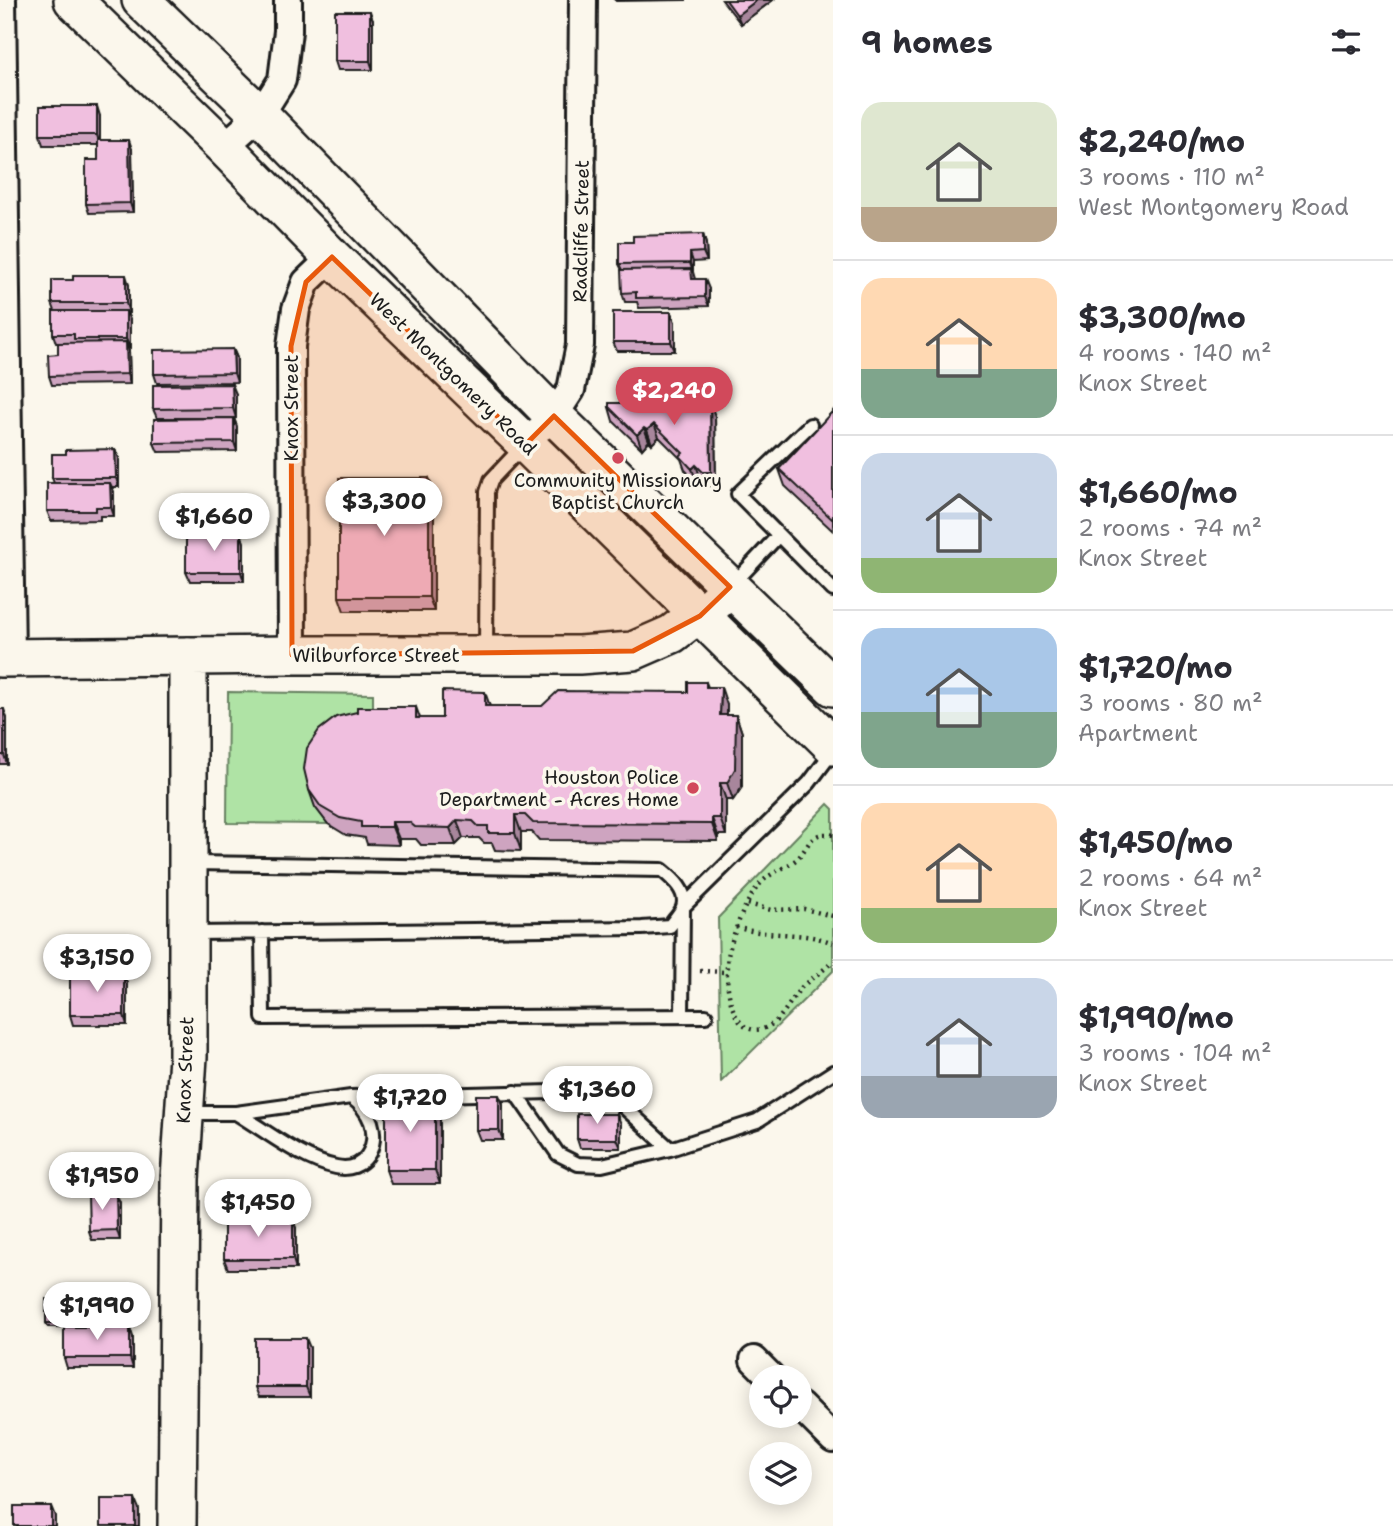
<!DOCTYPE html>
<meta charset="utf-8">
<style>
body{margin:0;font-family:"Shantell Sans",sans-serif;background:#f2f2f3;color:#2b2b33;height:100vh;display:flex;flex-direction:column;font-size:26px;white-space:nowrap}
*{box-sizing:border-box;margin:0}
p{font-size:23px;color:#7c7c81}
.icon{flex:none;width:38px;height:38px;fill:none;stroke:currentColor;stroke-width:2;stroke-linecap:round;stroke-linejoin:round}
.map{position:relative;flex:1;overflow:hidden}
.details{display:flex;flex-direction:column;background:#fff;width:560px}
.details>*{flex:none}
.tools{position:absolute;left:749px;top:1365px;display:grid;gap:14px}
.tools a{display:grid;place-items:center;width:63px;height:63px;border-radius:50%;background:#fff;box-shadow:0 4px 18px #0003;font-size:35px}
.price{position:absolute;translate:-50% -60px;padding:0 16px;border-radius:24px;background:#fff;color:#222;font-size:23px;line-height:46px;filter:drop-shadow(0 2px 4px #0008)}
.price::after{content:'';position:absolute;left:50%;top:42px;width:21px;height:16px;margin-left:-10px;background:inherit;clip-path:polygon(0 0,100% 0,50% 100%)}
.price.selected{background:#d1495b;color:#fff}
ul{padding:0;list-style:none}
li{display:flex;align-items:center;gap:21px;height:175px;padding:0 28px}
li+li{border-top:2px solid #e1e1e2}
li span{display:grid;place-items:center;flex:none;width:196px;height:140px;border-radius:21px;color:#555}
li>.icon{margin-inline-start:auto}
span .icon{width:84px;height:84px;fill:#fffc;stroke-width:1}
li b{font-size:30px}
h2{display:flex;justify-content:space-between;align-items:center;height:84px;padding:0 28px;font-size:30px}
main{display:flex;flex:1;min-height:0}
.map>svg:first-child{display:block}
</style>
<main>
<div class="map">
<svg width="833" height="1526" viewBox="0 0 833 1526">
<rect width="100%" height="100%" fill="#fbf7ec"/>
<filter id="ink" filterUnits="userSpaceOnUse"><feTurbulence type="fractalNoise" baseFrequency=".0143" numOctaves="2"/><feDisplacementMap in="SourceGraphic" scale="14" xChannelSelector="R" yChannelSelector="G"/><feConvolveMatrix kernelMatrix="1 2 1 2 8 2 1 2 1" color-interpolation-filters="sRGB"/></filter>
<g filter="url(#ink)">
<!-- green -->
<path fill="#afe3a5" stroke="#668060" stroke-width="2" d="M228,692L373,694V724L315,807L328,824L227,823Z
M828,804L833,809V971L721,1082L718,918Z"/>
<g fill="none" stroke-linecap="round" stroke-linejoin="round">
<defs>
<path id="lane" d="M810,425L738,494L833,590
M733,584L778,536
M486,652L487,492L491,480L523,446
M191,863L662,870C673,879 688,892 683,907C681,913 673,921 670,926L642,928L192,933
M262,932L263,1018L706,1016
M682,1016L683,907L809,783L833,751
M515,1092L558,1154L578,1164L602,1165L670,1149
M188,1113H236L351,1097L594,1091L612,1096L670,1149L757,1121L833,1072
M236,1113C266,1131 302,1160 336,1167C364,1173 379,1147 371,1122C367,1111 361,1104 351,1097"/>
<path id="street" d="M2,0L11,658
M224,147L260,115L282,80L288,31V0
M542,427L554,416L571,390L580,345L583,0
M292,655L291,346L296,309L306,282L332,257
M754,1360L771,1377
M800,1406L833,1439"/>
<path id="secondary" d="M73,0L224,147L332,257L526,444L833,746
M141,0L260,115L554,416L833,687
M0,658L292,655H579L633,651L672,634L685,624L700,616L717,600
M177,1526L180,1179L188,1057V656"/>
</defs>
<!-- lane casing -->
<use href="#lane" stroke="#1c1c1c" stroke-width="18"/>
<!-- street casing -->
<use href="#street" stroke="#1c1c1c" stroke-width="32"/>
<!-- secondary casing -->
<use href="#secondary" stroke="#1c1c1c" stroke-width="42"/>
<!-- path -->
<path stroke="#1c1c1c" stroke-width="4.5" stroke-dasharray="2 5" stroke-linecap="butt" d="M833,835C810,830 810,846 797,859C786,868 771,872 761,883C745,900 733,933 728,956C724,977 729,1041 765,1028C782,1021 789,1002 800,989C810,978 823,972 833,961
M748,904L771,910L804,909L833,916
M736,927C768,938 802,930 833,943
M700,971L726,972"/>
<!-- lane -->
<use href="#lane" stroke="#fbf7ec" stroke-width="12"/>
<!-- street -->
<use href="#street" stroke="#fbf7ec" stroke-width="26"/>
<!-- secondary -->
<use href="#secondary" stroke="#fbf7ec" stroke-width="37"/>
</g>
<!-- wall -->
<path fill="#cea4c0" stroke="#1c1c1c" stroke-width="2" d="M615,0H687L616,1Z
M722,0H773L741,24Z
M373,20V70H338L335,61Z
M100,116V140L132,149L133,212L89,213L86,204L98,160V145H43L40,135Z
M703,234L706,244L707,261L693,262V272L695,279L709,289V306L639,308L637,302H625L622,293V270L619,264L633,242Z
M129,285V313H127L130,320V348H128L129,351L130,384L52,385L49,376L58,354V343H56L53,334L55,311L52,303Z
M675,322V351H617L613,342Z
M233,349L237,358V382L157,383L154,374Z
M236,394V418H157L153,409Z
M609,407L715,416L716,486H708L701,479L697,482L685,470L681,459L659,437L652,444L649,441L642,449L613,421Z
M833,411V531L785,486L779,469Z
M234,418L237,427V451L158,452L154,443Z
M119,458V487H112L114,492V516H100V520L51,521L47,511L54,483L52,478Z
M429,478L434,491V611H344L339,597Z
M241,533L244,543V581H190L186,572Z
M706,682L708,687L727,705V715H736L742,733V787L733,800H726V835H718V841L539,840L532,832H521V851L495,850L492,843H484L479,838H463L456,845H421L416,839H399V845L367,844L365,838L346,835L328,824L315,807L309,790L416,707L420,718H442L490,706H542L688,692Z
M0,709L7,718V764H0Z
M127,983V1025H73L70,1015Z
M435,1098L440,1111V1184H391L386,1170Z
M503,1104V1140H480L476,1130Z
M621,1124V1148H580L577,1139Z
M120,1203V1240H92L89,1231Z
M296,1228V1269H228L224,1259Z
M73,1299L75,1304V1327H48L46,1323Z
M133,1337V1368H67L64,1358Z
M310,1348V1397H259L255,1387Z"/>
<!-- shaded-wall -->
<path fill="#a8869c" stroke="#1c1c1c" stroke-width="2" d="M757,0H773L741,24L737,15Z
M370,11L373,20V70L370,61Z
M97,106L100,116V145L97,135Z
M129,140L132,149L133,212L130,203Z
M703,234L706,244L707,261L703,252Z
M690,253L693,262V272L690,263Z
M126,275L129,285V313L126,303Z
M705,279L709,289V306L705,297Z
M126,311L130,320V348L126,339Z
M671,312L675,322V351L671,342Z
M126,342L129,351L130,384L127,374Z
M233,349L237,358V382L234,373Z
M232,384L236,394V418L233,408Z
M710,403L715,416L716,486L711,472Z
M234,418L237,427V451L234,442Z
M654,424L659,437L652,444L647,430Z
M644,428L649,441L642,449L637,435Z
M115,449L119,458V487L116,478Z
M696,465L701,479L697,482L692,469Z
M429,478L434,491V611L429,597Z
M110,483L114,492V516L111,507Z
M241,533L244,543V581L241,572Z
M721,687L727,705V732L720,715Z
M485,692L491,709L485,706Z
M4,709L7,718V764L4,755Z
M736,715L742,733V787L733,800L727,783Z
M720,783L726,800V835L720,818Z
M515,815L521,832V851L515,833Z
M712,818L718,835V841L712,824Z
M457,820L463,838L456,845L450,828Z
M392,822L399,839V845L392,827Z
M124,974L127,983V1025L124,1015Z
M499,1095L503,1104V1140L499,1130Z
M435,1098L440,1111V1184L435,1170Z
M617,1114L621,1124V1148L617,1139Z
M116,1194L120,1203V1240L117,1230Z
M293,1219L296,1228V1269L293,1259Z
M73,1299L75,1304V1327L73,1323Z
M130,1327L133,1337V1368L130,1358Z
M306,1338L310,1348V1397L306,1387Z
M135,1499L139,1509V1526H135Z
M51,1506L55,1516V1526H51Z"/>
<!-- building -->
<path fill="#f0bfdf" stroke="#1c1c1c" stroke-width="2" d="M726,0H757L737,15Z
M335,11H370V61H335Z
M40,106H97V135H40Z
M98,140H129L130,203L86,204V160H98Z
M703,234V252L690,253V263L619,264V242H633V236Z
M691,269L692,279H705V297L636,298V292L622,293L621,270Z
M73,275H126V303H52V280H73Z
M53,311H126V339H74V334H53Z
M613,312H671V342H613Z
M126,342L127,374L49,376L48,355L58,354V343Z
M233,349L234,373L154,374V350Z
M232,384L233,408L153,409V385Z
M609,403H710L711,472H703L696,465L692,469L680,456L683,453L654,424L647,430L644,428L637,435L609,407Z
M833,411V520L779,469Z
M234,418V442L154,443V419Z
M115,449L116,478H52V454H66V450Z
M339,478H429V597H339Z
M47,483H110L111,507H96V511H47Z
M186,533H241V572H186Z
M688,682H706V687H721L720,715H736L735,769L727,783H720V818H712V824L533,823L525,815H515V833H488V826H478L473,821L457,820L450,828L415,827L409,822H392V827H361V822L340,818L321,807L309,790L304,769L307,748L319,730L336,717L357,712V707H416V718H442V691L485,692V706H542L558,691L688,692Z
M0,709H4V755H0Z
M70,974H124V1015H70Z
M476,1095H499V1130H476Z
M386,1098H435V1170H386Z
M577,1114H617V1139H577Z
M88,1194H116L117,1230L89,1231Z
M224,1219H293V1259H224Z
M46,1299H73V1323H46Z
M64,1327H130V1358H64Z
M255,1338H306V1387H255Z
M101,1499H135V1526H101Z
M14,1506H51V1526H14Z"/>
</g>
<!-- marked area -->
<path fill="#e8590c" fill-opacity="0.2" stroke="#e8590c" stroke-width="5" stroke-linejoin="round" d="M332,257L526,444L554,416L730,587L700,616L633,651L292,655L291,346L306,282Z"/>
<!-- markers -->
<g fill="#d1495b" stroke="#fbf7ec" stroke-width="2.5">
<circle cx="618" cy="458" r="7"/>
<circle cx="693" cy="788" r="7"/>
</g>
<g text-anchor="middle" dominant-baseline="central" stroke-width="7" stroke-linejoin="round" paint-order="stroke">
<!-- street labels -->
<g font-size="19" fill="#1c1c1c" stroke="#fbf7ec">
<text transform="translate(581 231) rotate(-89)">Radcliffe Street</text>
<text transform="translate(453 374) rotate(44)">West Montgomery Road</text>
<text transform="translate(291 408) rotate(-90)">Knox Street</text>
<text x="376" y="655">Wilburforce Street</text>
<text transform="translate(185 1070) rotate(-88)">Knox Street</text>
</g>
<!-- poi labels -->
<g font-size="19" fill="#1c1c1c" stroke="#fbf7ec">
<text x="618" y="480">Community Missionary<tspan x="618" dy="22">Baptist Church</tspan></text>
<text x="679" y="777" text-anchor="end">Houston Police<tspan x="679" dy="22">Department - Acres Home</tspan></text>
</g>
</g>
</svg>
<div class="tools">
<a><svg class="icon" aria-label="locate" viewBox="0 0 24 24"><circle cx="12" cy="12" r="6"/><path d="M12 2v4M12 18v4M2 12h4M18 12h4"/></svg></a>
<a><svg class="icon" aria-label="layers" viewBox="0 0 24 24"><path d="M12 4l9 5-9 5-9-5zM3 14l9 5 9-5"/></svg></a>
</div>
<b class="price selected" style="left:674px;top:427px">$2,240</b>
<b class="price" style="left:384px;top:538px">$3,300</b>
<b class="price" style="left:214px;top:553px">$1,660</b>
<b class="price" style="left:97px;top:994px">$3,150</b>
<b class="price" style="left:597px;top:1126px">$1,360</b>
<b class="price" style="left:410px;top:1134px">$1,720</b>
<b class="price" style="left:102px;top:1212px">$1,950</b>
<b class="price" style="left:258px;top:1239px">$1,450</b>
<b class="price" style="left:97px;top:1342px">$1,990</b>
</div>
<section class="details">
<h2>9 homes<svg class="icon" aria-label="filters" viewBox="0 0 24 24"><path d="M4 7h16M4 17h16"/><circle cx="9" cy="7" r="2"/><circle cx="15" cy="17" r="2"/></svg></h2>
<ul>
<li><span style="background:linear-gradient(#dfe7d0 75%,#b9a48a 0)"><svg class="icon" aria-label="home" viewBox="0 0 24 24"><path d="M3 11l9-7 9 7M6 9v11h12V9"/></svg></span><div><b>$2,240/mo</b><p>3 rooms · 110 m²</p><p>West Montgomery Road</p></div></li>
<li><span style="background:linear-gradient(#ffd9b3 65%,#7fa58c 0)"><svg class="icon" aria-label="home" viewBox="0 0 24 24"><path d="M3 11l9-7 9 7M6 9v11h12V9"/></svg></span><div><b>$3,300/mo</b><p>4 rooms · 140 m²</p><p>Knox Street</p></div></li>
<li><span style="background:linear-gradient(#c9d6e8 75%,#8fb573 0)"><svg class="icon" aria-label="home" viewBox="0 0 24 24"><path d="M3 11l9-7 9 7M6 9v11h12V9"/></svg></span><div><b>$1,660/mo</b><p>2 rooms · 74 m²</p><p>Knox Street</p></div></li>
<li><span style="background:linear-gradient(#a9c7e8 60%,#7fa58c 0)"><svg class="icon" aria-label="home" viewBox="0 0 24 24"><path d="M3 11l9-7 9 7M6 9v11h12V9"/></svg></span><div><b>$1,720/mo</b><p>3 rooms · 80 m²</p><p>Apartment</p></div></li>
<li><span style="background:linear-gradient(#ffd9b3 75%,#8fb573 0)"><svg class="icon" aria-label="home" viewBox="0 0 24 24"><path d="M3 11l9-7 9 7M6 9v11h12V9"/></svg></span><div><b>$1,450/mo</b><p>2 rooms · 64 m²</p><p>Knox Street</p></div></li>
<li><span style="background:linear-gradient(#c9d6e8 70%,#9aa5b1 0)"><svg class="icon" aria-label="home" viewBox="0 0 24 24"><path d="M3 11l9-7 9 7M6 9v11h12V9"/></svg></span><div><b>$1,990/mo</b><p>3 rooms · 104 m²</p><p>Knox Street</p></div></li>
</ul>
</section>
</main>
